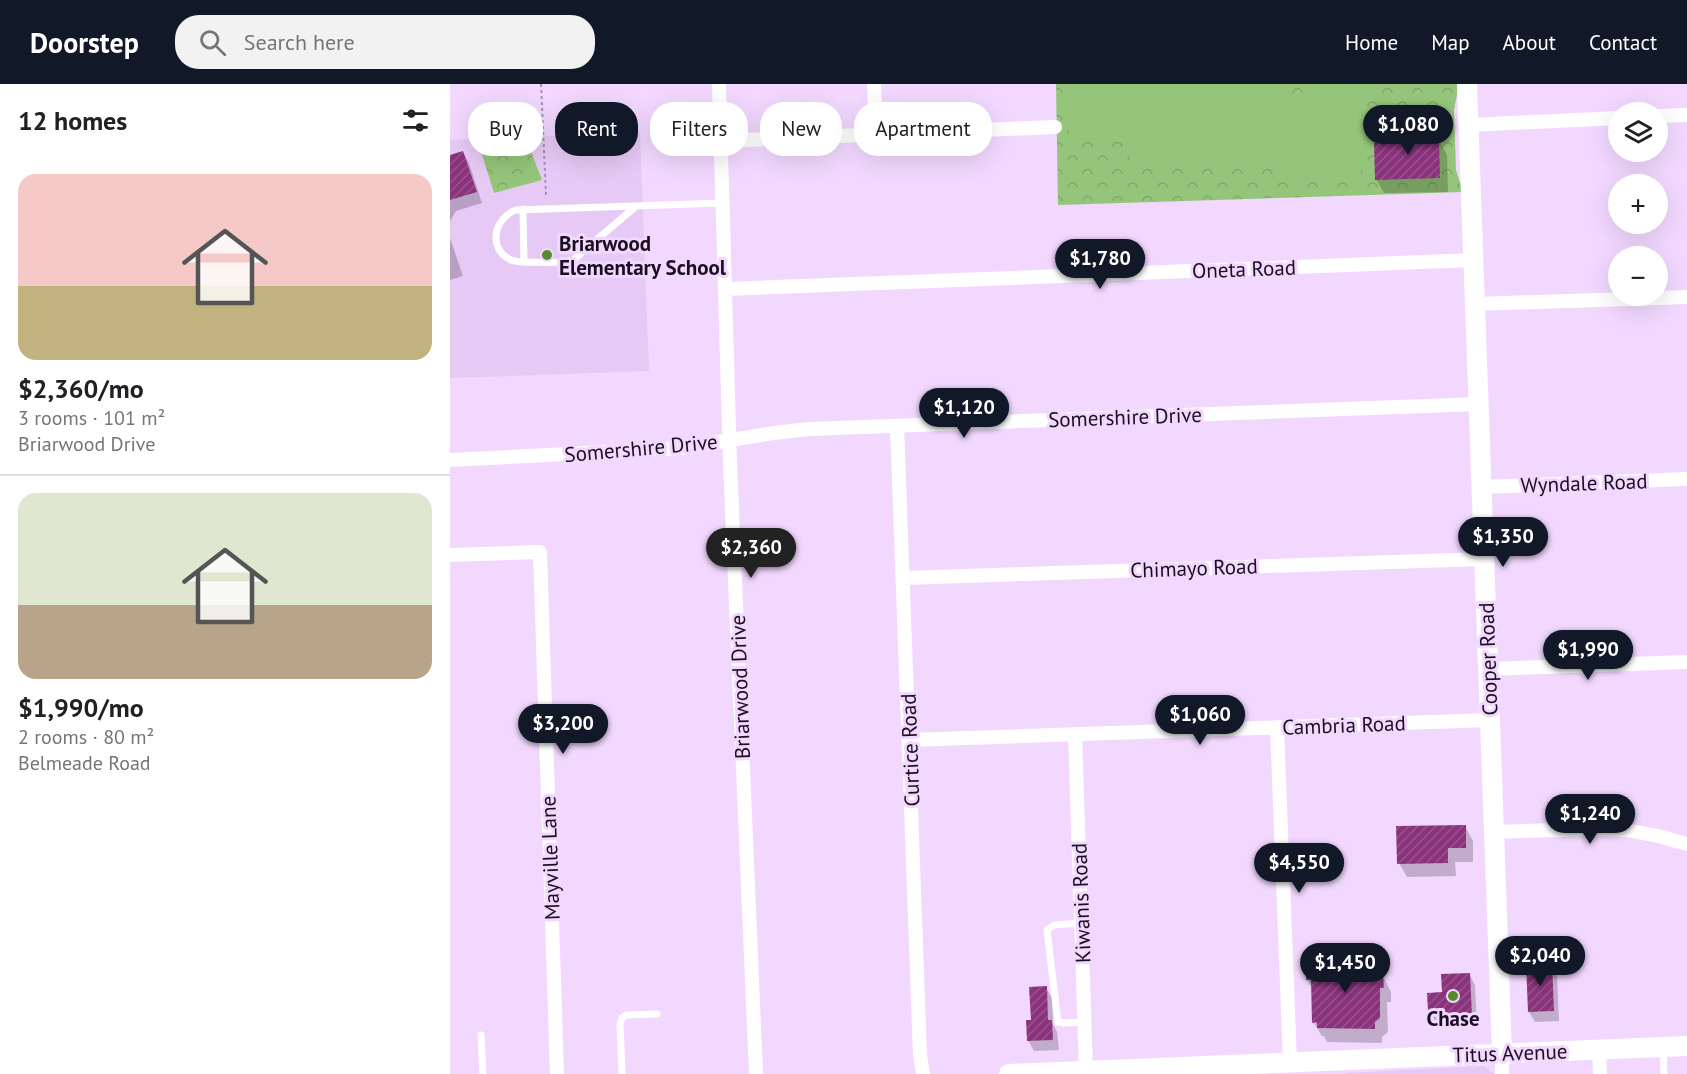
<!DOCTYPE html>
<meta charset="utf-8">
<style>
body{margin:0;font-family:"PT Sans",sans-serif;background:#f2f2f2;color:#202124;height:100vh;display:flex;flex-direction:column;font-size:22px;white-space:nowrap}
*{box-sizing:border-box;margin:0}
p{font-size:20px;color:#757577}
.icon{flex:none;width:33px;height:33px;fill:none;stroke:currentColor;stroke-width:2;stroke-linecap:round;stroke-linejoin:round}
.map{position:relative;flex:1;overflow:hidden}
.panel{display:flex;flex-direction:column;background:#fff;width:450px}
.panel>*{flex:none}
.guide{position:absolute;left:18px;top:18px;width:570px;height:54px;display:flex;gap:12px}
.fabs{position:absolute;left:1158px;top:18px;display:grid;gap:12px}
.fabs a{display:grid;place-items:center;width:60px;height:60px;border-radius:50%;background:#fff;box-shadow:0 6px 24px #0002;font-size:30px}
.price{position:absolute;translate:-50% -51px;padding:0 14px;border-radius:21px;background:#111827;color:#fff;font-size:20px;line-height:39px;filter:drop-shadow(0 2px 3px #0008)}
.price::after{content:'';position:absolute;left:50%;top:36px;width:18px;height:14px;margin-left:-9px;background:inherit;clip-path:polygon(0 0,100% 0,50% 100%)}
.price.on{background:#222;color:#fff}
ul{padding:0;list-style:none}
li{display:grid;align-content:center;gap:12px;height:318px;padding:0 18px}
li+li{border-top:2px solid #e0e0e0}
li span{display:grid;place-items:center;height:186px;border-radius:18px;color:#555}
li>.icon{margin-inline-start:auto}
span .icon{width:108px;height:108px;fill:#fffc;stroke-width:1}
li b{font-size:26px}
h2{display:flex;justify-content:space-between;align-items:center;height:72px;padding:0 18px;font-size:26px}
.chip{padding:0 21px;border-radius:24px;background:#fff;box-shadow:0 6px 24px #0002;font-size:21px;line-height:54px}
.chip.on{background:#111827;color:#fff}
header{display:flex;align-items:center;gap:36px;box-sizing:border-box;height:84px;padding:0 30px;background:#111827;color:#fff}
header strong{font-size:28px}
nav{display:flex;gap:33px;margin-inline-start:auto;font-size:21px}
.search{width:420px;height:54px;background:#f2f2f2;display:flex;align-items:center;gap:15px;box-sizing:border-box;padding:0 21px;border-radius:24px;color:#757577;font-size:22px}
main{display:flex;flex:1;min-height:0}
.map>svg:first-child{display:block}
</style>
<header>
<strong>Doorstep</strong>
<div class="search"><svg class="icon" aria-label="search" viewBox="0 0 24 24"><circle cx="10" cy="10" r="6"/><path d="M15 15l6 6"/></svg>Search here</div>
<nav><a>Home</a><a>Map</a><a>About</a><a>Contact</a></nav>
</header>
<main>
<section class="panel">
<h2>12 homes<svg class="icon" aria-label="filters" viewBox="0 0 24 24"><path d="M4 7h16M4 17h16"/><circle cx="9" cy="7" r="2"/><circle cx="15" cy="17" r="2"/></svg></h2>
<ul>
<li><span style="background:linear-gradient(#f6c9c9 60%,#c2b280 0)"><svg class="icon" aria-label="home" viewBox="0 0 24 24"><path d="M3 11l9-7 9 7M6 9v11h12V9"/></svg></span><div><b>$2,360/mo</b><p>3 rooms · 101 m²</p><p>Briarwood Drive</p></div></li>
<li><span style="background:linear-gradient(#dfe7d0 60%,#b9a48a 0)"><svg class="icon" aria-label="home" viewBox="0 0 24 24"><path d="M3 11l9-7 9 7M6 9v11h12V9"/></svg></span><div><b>$1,990/mo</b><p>2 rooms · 80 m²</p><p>Belmeade Road</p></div></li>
</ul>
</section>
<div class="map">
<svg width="1237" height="990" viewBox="0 0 1237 990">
<defs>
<pattern id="park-crowns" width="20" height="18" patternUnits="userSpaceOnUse" patternTransform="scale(1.5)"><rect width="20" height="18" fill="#95c57a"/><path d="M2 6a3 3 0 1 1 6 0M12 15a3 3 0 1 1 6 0" fill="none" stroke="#80a869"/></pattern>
<pattern id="building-hatch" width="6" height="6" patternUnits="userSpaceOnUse" patternTransform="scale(1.5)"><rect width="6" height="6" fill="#8a327c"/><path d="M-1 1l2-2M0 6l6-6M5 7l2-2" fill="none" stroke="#96538c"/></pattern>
</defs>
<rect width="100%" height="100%" fill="#f2d8ff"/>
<!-- built -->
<path fill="#e7c9f5" d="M190,48L199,287L0,294V56Z
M1034,982L1044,990H894L896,989Z"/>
<!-- park -->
<path fill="url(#park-crowns)" d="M606,0H1009L1004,26L1006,86L1013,108L608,121Z
M55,57H77L92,96L44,109L30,64Z"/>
<!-- pitch -->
<path fill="#95c57a" d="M615,0H841L843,29L854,13L881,1L916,2V83L903,93L833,96L831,77L680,83L679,49L678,50L620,55Z"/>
<!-- shadow -->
<path fill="#0003" d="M979,46L985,57L989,56L997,71L998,108L934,109L926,95L941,58Z
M13,68L19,79L32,119L6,127L0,137V72Z
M0,154L13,192L0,196Z
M1015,742L1023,757V778H1005L1006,792L957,793L949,779Z
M926,878L941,908V918H937L938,948L932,953V959L877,958L874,952H872L863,938L862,904L857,895Z
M1101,880L1107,890L1109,937L1085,938L1079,928Z
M1019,890L1025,901L1027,942L1001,943L998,936L985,937L979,926L994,909Z
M596,904L602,914L603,940L607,948L609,966L584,967L578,956L582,937Z"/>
<!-- building -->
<path fill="url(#building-hatch)" d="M980,45V55H989L990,94L925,96L924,59L940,57L939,46Z
M13,67L27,108L0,116V71Z
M1016,741V764H998V779L947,780L946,742Z
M927,876V893L933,892L934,904H930V934L925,938V945L867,944V938L862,939L861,896H856L855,878Z
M1102,878L1104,927L1078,928L1076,879Z
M1020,889L1022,932L994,933V926L978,927L977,909L992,908L991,890Z
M597,902L598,936H602L603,956L577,957L576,936H581L579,903Z"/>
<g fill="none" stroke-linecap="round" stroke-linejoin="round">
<!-- path -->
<path stroke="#a691b0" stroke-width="2" stroke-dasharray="3 3" stroke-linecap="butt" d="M91,0L96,111"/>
<!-- lane -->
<path stroke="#fff" stroke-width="7" d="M185,123C169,137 152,151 136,165C132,168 126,175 121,177C114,179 67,179 61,176C37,165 44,134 66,126L272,119
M73,125L74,178
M631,839L604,841L597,846L608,938L617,939L635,938
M31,951L33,990
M1213,965L1214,990
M172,990L170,940L172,934L176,931L207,930"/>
<!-- street -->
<path stroke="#fff" stroke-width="14" d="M269,0L280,378L306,990
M424,0L426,50
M1208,32L1237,31
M1019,41L1168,34
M270,57L605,43
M276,205L1024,176
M1025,220L1237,213
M447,342L470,971L473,990
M0,376L232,364L324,349L359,345L1029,320
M1032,403L1237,395
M0,471L90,468L107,990
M453,494L1034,475
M1038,585L1237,578
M827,643L840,978
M625,650L636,987
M459,656L1040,636
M1044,748L1145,745L1177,746L1208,752L1237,760
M1149,965L1150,990
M1052,969V990"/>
<!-- secondary -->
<path stroke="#fff" stroke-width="20" d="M1017,0L1052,969
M559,990L1237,962"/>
</g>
<!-- markers -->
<g fill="#538c29" stroke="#f2d8ff" stroke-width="2">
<circle cx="97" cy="171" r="6"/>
<circle cx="1003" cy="912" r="6"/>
</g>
<g text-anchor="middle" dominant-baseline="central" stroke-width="6" stroke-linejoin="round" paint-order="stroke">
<!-- poi labels -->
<g font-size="21" font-weight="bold" fill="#1a0f20" stroke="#f2d8ff" text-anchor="start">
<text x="109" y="159">Briarwood<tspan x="109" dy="24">Elementary School</tspan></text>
<text x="1003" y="934" text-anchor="middle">Chase</text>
</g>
<!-- street labels -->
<g font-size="21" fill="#1a0f20" stroke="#f2d8ff">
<text transform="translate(794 185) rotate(-2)">Oneta Road</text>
<text transform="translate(675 333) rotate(-2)">Somershire Drive</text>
<text transform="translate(191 364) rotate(-5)">Somershire Drive</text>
<text transform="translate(1134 399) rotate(-2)">Wyndale Road</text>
<text transform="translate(744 484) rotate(-2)">Chimayo Road</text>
<text transform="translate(1038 575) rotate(-92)">Cooper Road</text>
<text transform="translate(290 603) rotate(-92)">Briarwood Drive</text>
<text transform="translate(894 641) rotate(-2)">Cambria Road</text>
<text transform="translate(460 666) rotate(-92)">Curtice Road</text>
<text transform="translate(100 774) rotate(-92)">Mayville Lane</text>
<text transform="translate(631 819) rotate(-92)">Kiwanis Road</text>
<text transform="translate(1060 969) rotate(-2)">Titus Avenue</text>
</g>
</g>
</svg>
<div class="fabs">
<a><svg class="icon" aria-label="layers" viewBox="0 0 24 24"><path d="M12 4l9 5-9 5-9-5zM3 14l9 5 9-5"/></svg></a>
<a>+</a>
<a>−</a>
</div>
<b class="price" style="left:958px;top:72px">$1,080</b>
<b class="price" style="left:650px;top:206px">$1,780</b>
<b class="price" style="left:514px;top:355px">$1,120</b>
<b class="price" style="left:1053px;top:484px">$1,350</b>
<b class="price on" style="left:301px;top:495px">$2,360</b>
<b class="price" style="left:1138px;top:597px">$1,990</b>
<b class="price" style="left:750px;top:662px">$1,060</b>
<b class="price" style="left:113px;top:671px">$3,200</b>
<b class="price" style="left:1140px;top:761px">$1,240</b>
<b class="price" style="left:849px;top:810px">$4,550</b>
<b class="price" style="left:1090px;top:903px">$2,040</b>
<b class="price" style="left:895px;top:910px">$1,450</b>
<div class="guide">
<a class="chip">Buy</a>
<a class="chip on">Rent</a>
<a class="chip">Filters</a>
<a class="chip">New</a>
<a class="chip">Apartment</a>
</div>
</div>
</main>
